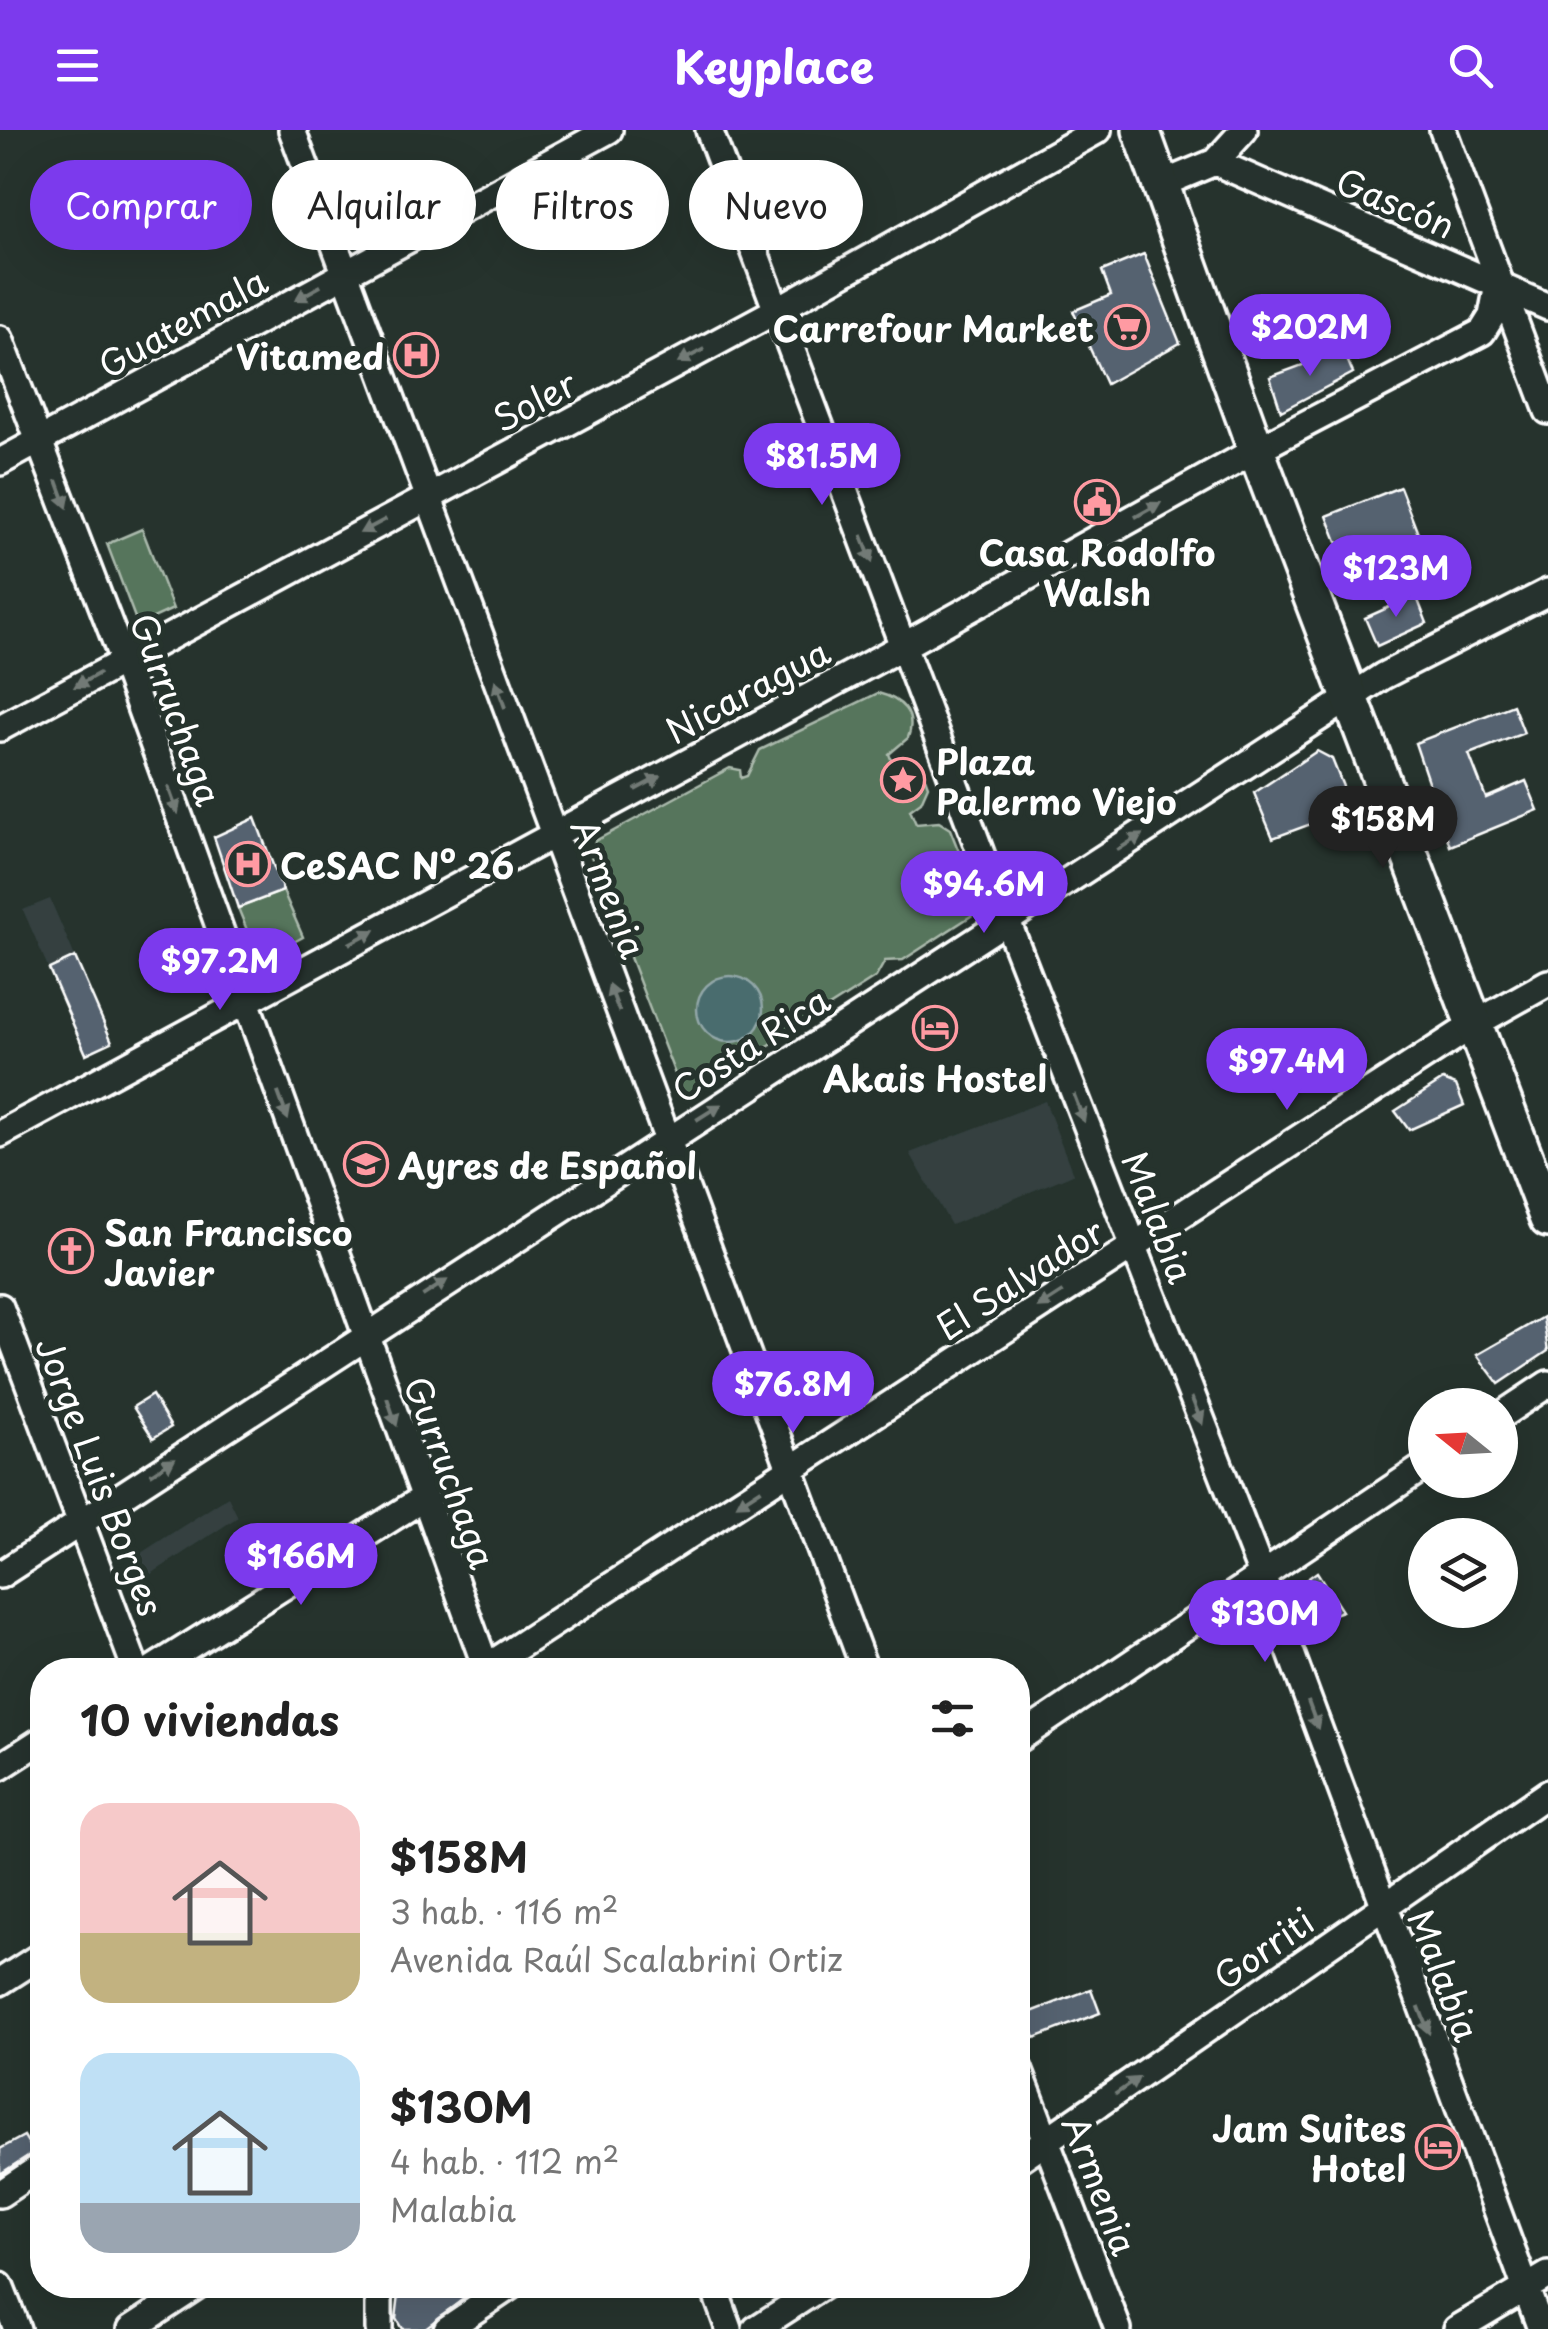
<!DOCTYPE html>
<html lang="es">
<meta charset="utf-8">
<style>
body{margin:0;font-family:"Playpen Sans",sans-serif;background:#f6f6f6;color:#222;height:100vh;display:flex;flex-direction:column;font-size:38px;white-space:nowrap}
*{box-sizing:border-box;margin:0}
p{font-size:32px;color:#767676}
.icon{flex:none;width:55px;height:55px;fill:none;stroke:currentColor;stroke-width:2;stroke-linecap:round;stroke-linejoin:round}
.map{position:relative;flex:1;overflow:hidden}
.sheet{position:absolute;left:30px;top:1528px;width:1000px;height:640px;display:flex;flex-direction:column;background:#fff;border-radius:40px;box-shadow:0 10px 40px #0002}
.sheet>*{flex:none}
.top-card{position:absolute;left:30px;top:30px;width:1000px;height:90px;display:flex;gap:20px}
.needle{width:65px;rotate:288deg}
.controls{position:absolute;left:1408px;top:1258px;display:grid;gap:20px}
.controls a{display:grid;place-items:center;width:110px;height:110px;border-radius:50%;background:#fff;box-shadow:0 10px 40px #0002;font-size:50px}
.price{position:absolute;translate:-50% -85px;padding:0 22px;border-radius:35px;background:#7c3aed;color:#fff;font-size:32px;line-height:65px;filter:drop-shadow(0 2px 5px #0008)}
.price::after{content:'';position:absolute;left:50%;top:60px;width:30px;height:22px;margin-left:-15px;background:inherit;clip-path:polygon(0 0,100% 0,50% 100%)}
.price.current{background:#222;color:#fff}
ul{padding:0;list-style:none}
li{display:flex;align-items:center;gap:30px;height:250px;padding:0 50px}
li span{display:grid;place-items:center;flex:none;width:280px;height:200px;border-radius:30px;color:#555}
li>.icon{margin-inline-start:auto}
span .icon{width:120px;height:120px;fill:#fffc;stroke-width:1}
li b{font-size:42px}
h2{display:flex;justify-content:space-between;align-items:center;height:120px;padding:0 50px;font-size:42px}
.chip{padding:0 35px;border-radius:45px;background:#fff;box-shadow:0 10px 40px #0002;font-size:35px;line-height:90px}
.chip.current{background:#7c3aed;color:#fff}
header{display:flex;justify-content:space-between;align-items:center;height:130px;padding:0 50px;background:#7c3aed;color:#fff;font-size:45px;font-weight:700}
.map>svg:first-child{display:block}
</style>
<header><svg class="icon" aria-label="menu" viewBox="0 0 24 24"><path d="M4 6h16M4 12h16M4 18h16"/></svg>Keyplace<svg class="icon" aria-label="search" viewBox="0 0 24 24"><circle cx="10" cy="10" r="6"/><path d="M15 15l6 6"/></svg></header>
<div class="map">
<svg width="1548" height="2199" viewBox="0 0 1548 2199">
<rect width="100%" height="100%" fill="#26332d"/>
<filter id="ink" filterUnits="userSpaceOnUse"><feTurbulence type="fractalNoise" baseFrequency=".01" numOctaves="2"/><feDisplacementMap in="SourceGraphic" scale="20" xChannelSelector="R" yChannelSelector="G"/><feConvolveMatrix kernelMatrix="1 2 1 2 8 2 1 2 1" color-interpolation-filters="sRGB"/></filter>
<g filter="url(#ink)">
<!-- built -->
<path fill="#344141" d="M50,769L112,912L86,924L23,780Z
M1045,971L1073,1044L951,1095L910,1023Z
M228,1367L238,1387L133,1456L124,1434Z"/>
<!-- green -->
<path fill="#57745b" stroke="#abbaad" stroke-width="2.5" d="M142,399L173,479L147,491L135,488L107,414Z
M878,563C901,569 917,583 908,608L889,624L894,637L909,632L921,637L928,656L921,672L910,680L916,694L939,692L950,699L980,775L974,784L903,830L885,831L876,847L691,965H683L591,726L595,711L730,638L740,640L741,648L747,646L760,620Z
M283,761L303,807L266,827L256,822L238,778Z"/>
<!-- water -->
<path fill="#496c6e" stroke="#92a7a8" stroke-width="2.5" d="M697 879a33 33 0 1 1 66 0a33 33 0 1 1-66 0Z"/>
<!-- building -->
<path fill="#55626f" stroke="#fff" stroke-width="2.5" d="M1144,124L1180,213L1106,254L1073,181L1111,165L1102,141Z
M1343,220L1353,243L1281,281L1270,247Z
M1400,357L1427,427L1355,456L1327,386Z
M1416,465L1427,493L1377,516L1365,488Z
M1513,575L1524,603L1469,624L1486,668L1526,651L1538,680L1450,716L1415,613Z
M1317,621L1332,629L1352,679L1273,708L1254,663Z
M255,688L283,761L238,778L214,707Z
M75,827L112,912L86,924L49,839Z
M1443,950L1456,955L1464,975L1409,1000L1395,981Z
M1543,1187L1548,1221L1499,1254L1477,1225Z
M152,1265L171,1297L153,1308L133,1277Z
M1317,1442L1342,1481L1305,1494L1294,1467L1300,1454Z
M1091,1859L1100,1883L1035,1908L1026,1884Z
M24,2006L34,2022L0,2044V2019Z
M400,2155H458L466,2167L424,2199H402L396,2189Z"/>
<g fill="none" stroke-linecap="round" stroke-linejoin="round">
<defs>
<path id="minor" d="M292,0L865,1540
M709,0L986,737L1262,1445L1541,2199
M1443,0L1548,281
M1215,32L1548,177
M1162,54L1215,32L1244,0
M0,209L123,530L487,1540
M0,332L609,0
M0,598L777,180L1098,0
M0,1004L903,516L1256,320L1482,202L1492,186L1498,155
M0,1177L136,1540
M1500,1286L1548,1254
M0,1445L1383,546L1548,462
M151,1540L422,1369
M482,1540L1473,895L1548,853
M1018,1609L1425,1336
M0,1637L42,1610
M0,1852L42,1825
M1018,1937L1118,2199
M1018,2030L1548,1663
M0,2064L42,2036
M713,2155L729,2199
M0,2156L17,2199
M131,2199L198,2155
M379,2199V2155
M447,2199L512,2155
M756,2199L824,2155
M1457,2199L1548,2145"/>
<path id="secondary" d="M1141,0L1256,320L1548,1089"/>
</defs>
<!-- minor casing -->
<use href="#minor" stroke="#fff" stroke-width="32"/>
<!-- secondary casing -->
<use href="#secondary" stroke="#fff" stroke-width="42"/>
<!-- minor -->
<use href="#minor" stroke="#26332d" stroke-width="25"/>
<!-- secondary -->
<use href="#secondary" stroke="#26332d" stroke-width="35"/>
</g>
<!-- one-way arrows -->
<defs><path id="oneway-solid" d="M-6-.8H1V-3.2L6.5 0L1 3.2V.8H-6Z" transform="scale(2.5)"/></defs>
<g fill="#727a76">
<use href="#oneway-solid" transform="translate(308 163) rotate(151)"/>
<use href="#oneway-solid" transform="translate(691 226) rotate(152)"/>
<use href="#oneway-solid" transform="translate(62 364) rotate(70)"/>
<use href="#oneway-solid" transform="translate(1148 380) rotate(-29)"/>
<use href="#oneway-solid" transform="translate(373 396) rotate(152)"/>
<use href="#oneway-solid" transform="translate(867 419) rotate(69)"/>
<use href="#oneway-solid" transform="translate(87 550) rotate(151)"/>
<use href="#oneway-solid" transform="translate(500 564) rotate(-110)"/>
<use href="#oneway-solid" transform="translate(648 653) rotate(-28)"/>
<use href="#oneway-solid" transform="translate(173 670) rotate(70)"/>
<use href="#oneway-solid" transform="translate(1130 712) rotate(-33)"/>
<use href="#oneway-solid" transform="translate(362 807) rotate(-28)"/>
<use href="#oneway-solid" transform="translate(614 868) rotate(-111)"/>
<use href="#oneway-solid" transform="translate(283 976) rotate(70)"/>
<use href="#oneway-solid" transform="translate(1079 978) rotate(69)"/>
<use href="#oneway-solid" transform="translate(709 982) rotate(-32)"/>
<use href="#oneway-solid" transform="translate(435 1158) rotate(-33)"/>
<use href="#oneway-solid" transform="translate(1050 1170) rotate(147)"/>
<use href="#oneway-solid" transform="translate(1197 1281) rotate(68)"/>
<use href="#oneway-solid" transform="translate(392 1282) rotate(71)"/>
<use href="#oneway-solid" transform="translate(163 1336) rotate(-33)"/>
<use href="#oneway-solid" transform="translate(749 1367) rotate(147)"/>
<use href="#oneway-solid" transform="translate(1313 1585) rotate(70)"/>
<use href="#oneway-solid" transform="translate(1424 1890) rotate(69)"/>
<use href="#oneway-solid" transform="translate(1127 1956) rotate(-35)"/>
</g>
</g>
<!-- icons -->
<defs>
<symbol id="supermarket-ring" viewBox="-11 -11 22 22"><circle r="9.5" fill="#26332d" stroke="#ff9aa2" stroke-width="1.5"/><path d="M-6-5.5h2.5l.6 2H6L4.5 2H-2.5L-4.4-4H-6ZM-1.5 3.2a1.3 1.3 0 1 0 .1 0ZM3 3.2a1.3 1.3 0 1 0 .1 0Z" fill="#ff9aa2"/></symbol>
<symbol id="hospital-ring" viewBox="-11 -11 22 22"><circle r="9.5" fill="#26332d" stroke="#ff9aa2" stroke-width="1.5"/><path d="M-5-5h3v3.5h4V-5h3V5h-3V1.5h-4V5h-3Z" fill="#ff9aa2"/></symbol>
<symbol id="civic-ring" viewBox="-11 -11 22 22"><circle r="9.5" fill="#26332d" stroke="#ff9aa2" stroke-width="1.5"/><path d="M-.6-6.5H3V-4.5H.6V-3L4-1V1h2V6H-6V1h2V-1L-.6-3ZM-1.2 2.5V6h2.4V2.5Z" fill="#ff9aa2"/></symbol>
<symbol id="sight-ring" viewBox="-11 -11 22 22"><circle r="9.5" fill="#26332d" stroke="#ff9aa2" stroke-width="1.5"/><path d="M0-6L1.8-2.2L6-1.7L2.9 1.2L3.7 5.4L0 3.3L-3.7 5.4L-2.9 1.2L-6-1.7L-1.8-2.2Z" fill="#ff9aa2"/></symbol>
<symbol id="hotel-ring" viewBox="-11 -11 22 22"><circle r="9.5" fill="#26332d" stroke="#ff9aa2" stroke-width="1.5"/><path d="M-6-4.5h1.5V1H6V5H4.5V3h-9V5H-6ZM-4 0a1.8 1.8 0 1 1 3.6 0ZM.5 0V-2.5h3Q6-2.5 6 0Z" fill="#ff9aa2"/></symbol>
<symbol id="university-ring" viewBox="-11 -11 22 22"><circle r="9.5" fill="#26332d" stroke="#ff9aa2" stroke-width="1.5"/><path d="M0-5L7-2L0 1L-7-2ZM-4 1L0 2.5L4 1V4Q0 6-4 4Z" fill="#ff9aa2"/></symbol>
<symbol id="church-ring" viewBox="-11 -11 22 22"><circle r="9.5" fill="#26332d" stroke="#ff9aa2" stroke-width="1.5"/><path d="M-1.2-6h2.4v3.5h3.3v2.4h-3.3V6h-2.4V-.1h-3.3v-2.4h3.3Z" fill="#ff9aa2"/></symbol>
</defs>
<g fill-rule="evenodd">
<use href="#supermarket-ring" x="1102" y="172" width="50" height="50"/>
<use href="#hospital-ring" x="391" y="200" width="50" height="50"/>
<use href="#civic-ring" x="1072" y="347" width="50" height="50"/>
<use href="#sight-ring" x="878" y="625" width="50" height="50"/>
<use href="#hospital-ring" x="223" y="709" width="50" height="50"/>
<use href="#hotel-ring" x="910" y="873" width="50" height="50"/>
<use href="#university-ring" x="341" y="1009" width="50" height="50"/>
<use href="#church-ring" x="46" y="1096" width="50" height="50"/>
<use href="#hotel-ring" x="1413" y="1992" width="50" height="50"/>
</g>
<g text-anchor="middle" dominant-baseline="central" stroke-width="10" stroke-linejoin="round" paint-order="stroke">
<!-- street labels -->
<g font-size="35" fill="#fff" stroke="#26332d">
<text transform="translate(1396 72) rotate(23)">Gascón</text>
<text transform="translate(182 192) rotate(-29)">Guatemala</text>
<text transform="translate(534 270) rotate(-28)">Soler</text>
<text transform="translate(747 560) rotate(-28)">Nicaragua</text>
<text transform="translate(177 579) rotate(70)">Gurruchaga</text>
<text transform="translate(610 758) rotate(69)">Armenia</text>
<text transform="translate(750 914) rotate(-33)">Costa Rica</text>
<text transform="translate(1159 1087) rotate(69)">Malabia</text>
<text transform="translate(1019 1148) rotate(-33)">El Salvador</text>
<text transform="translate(451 1342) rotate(70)">Gurruchaga</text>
<text transform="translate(101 1346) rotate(69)">Jorge Luis Borges</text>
<text transform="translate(1263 1818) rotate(-35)">Gorriti</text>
<text transform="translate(1445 1845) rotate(69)">Malabia</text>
<text transform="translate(1101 2055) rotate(69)">Armenia</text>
</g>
<!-- poi labels -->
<g font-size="35" font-weight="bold" fill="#fff" stroke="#26332d" text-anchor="start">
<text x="1094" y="197" text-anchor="end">Carrefour Market</text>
<text x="384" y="225" text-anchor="end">Vitamed</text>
<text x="1097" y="421" text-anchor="middle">Casa Rodolfo<tspan x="1097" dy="40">Walsh</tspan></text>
<text x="936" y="630">Plaza<tspan x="936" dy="40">Palermo Viejo</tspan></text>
<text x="280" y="734">CeSAC Nº 26</text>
<text x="935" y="947" text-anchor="middle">Akais Hostel</text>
<text x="398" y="1034">Ayres de Español</text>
<text x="104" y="1101">San Francisco<tspan x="104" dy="40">Javier</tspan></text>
<text x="1406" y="1997" text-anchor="end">Jam Suites<tspan x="1406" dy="40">Hotel</tspan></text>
</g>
</g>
</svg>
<div class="controls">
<a><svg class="needle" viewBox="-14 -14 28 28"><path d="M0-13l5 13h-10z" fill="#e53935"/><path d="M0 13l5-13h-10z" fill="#767676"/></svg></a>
<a><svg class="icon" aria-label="layers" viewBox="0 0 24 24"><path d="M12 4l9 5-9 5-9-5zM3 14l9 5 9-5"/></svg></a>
</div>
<b class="price" style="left:1310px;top:249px">$202M</b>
<b class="price" style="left:822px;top:378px">$81.5M</b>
<b class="price" style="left:1396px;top:490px">$123M</b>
<b class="price current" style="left:1383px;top:741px">$158M</b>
<b class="price" style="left:984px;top:806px">$94.6M</b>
<b class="price" style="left:220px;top:883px">$97.2M</b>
<b class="price" style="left:1287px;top:983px">$97.4M</b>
<b class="price" style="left:793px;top:1306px">$76.8M</b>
<b class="price" style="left:301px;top:1478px">$166M</b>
<b class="price" style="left:1265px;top:1535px">$130M</b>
<div class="top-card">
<a class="chip current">Comprar</a>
<a class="chip">Alquilar</a>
<a class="chip">Filtros</a>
<a class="chip">Nuevo</a>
</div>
<section class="sheet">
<h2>10 viviendas<svg class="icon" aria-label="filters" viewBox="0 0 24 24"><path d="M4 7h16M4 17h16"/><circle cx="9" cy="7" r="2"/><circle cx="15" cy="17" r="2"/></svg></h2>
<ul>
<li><span style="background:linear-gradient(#f6c9c9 65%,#c2b280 0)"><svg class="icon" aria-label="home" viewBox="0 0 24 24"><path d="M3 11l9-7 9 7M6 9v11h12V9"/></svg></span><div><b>$158M</b><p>3 hab. · 116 m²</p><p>Avenida Raúl Scalabrini Ortiz</p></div></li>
<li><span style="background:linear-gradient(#bfe0f5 75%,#9aa5b1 0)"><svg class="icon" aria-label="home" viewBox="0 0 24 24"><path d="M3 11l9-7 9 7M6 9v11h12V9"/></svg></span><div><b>$130M</b><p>4 hab. · 112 m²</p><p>Malabia</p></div></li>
</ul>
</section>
</div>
